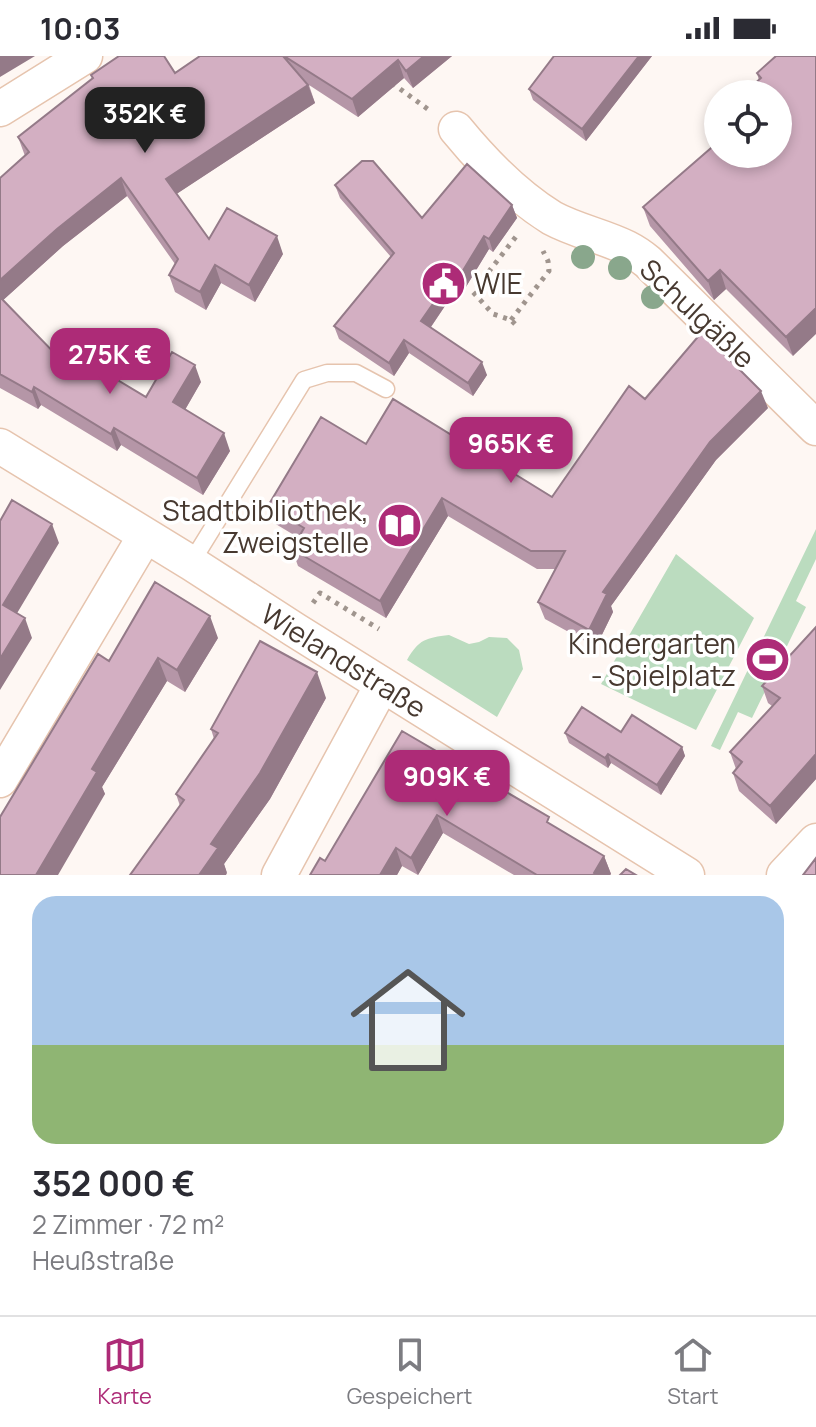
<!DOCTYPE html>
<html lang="de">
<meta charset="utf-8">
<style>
body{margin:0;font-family:Manrope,sans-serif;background:#f7f7f7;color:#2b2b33;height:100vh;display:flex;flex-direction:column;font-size:30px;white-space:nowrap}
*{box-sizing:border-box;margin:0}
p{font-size:26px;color:#7c7c81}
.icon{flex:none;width:44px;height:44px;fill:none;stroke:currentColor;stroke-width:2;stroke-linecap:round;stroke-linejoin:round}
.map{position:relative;height:819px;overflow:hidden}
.drawer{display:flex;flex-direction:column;background:#fff;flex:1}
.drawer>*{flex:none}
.fabs{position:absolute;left:704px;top:24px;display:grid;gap:16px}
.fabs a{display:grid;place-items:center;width:88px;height:88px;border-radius:50%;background:#fff;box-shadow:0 4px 12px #0003;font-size:40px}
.price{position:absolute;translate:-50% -68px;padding:0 18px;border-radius:16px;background:#ad2b77;color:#fff;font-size:26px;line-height:52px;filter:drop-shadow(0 2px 4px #0008)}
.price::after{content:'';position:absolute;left:50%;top:48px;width:24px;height:18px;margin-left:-12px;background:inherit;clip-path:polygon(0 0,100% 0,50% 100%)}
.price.active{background:#222;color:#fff}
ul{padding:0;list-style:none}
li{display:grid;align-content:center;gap:16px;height:424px;padding:0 32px}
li+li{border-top:2px solid #e1e1e2}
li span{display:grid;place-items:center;height:248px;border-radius:24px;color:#555}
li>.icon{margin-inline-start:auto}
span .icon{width:144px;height:144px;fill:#fffc;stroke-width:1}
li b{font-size:34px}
.status{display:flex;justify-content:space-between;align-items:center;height:56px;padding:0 40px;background:#fff;direction:ltr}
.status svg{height:22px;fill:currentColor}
.menu{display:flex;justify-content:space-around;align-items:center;height:112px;border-top:2px solid #e1e1e2;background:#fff;font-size:22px;color:#7c7c81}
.menu a{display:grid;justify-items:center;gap:4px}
.menu .active{color:#ad2b77}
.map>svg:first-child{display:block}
</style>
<div class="status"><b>10:03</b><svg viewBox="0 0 49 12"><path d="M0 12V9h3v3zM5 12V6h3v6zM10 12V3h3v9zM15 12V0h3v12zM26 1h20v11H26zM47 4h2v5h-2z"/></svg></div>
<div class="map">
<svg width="816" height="819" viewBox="0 0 816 819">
<rect width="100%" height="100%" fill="#fef7f3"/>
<!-- green -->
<path fill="#bbdcbf" d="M816,473V503L796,545L806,551L752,662L738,656L720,694L711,690Z
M676,498L754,562L696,674L601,628Z
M449,579L469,588L479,586L489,581L507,582L519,594L523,613L497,661L407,604C419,583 426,582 449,579Z"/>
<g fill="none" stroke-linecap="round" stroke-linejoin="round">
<defs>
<path id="service" d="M191,507L304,324L327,317H356L386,333"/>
<path id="minor" d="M0,53L85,0
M456,73C483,106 515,139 552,162C576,175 603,180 627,192C635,196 642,201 648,206L816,372
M0,390L191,507L295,574L687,819
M0,724L145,480
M279,819L382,629
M784,819L816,785"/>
</defs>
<!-- service casing -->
<use href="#service" stroke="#e6c4ae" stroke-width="19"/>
<!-- minor casing -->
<use href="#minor" stroke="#e6c4ae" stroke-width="37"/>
<!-- path -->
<path stroke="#a0958e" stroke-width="5" stroke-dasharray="4 6" stroke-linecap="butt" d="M392,27L429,54
M511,264L549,215L548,205L543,195
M515,268L511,264L493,258L473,236L518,178
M313,547L320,537L379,573"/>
<!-- service -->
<use href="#service" stroke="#fff" stroke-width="16"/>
<!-- minor -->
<use href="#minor" stroke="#fff" stroke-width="34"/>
</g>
<!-- trees -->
<g fill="#89a78c">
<circle cx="583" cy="201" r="12"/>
<circle cx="620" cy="212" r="12"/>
<circle cx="653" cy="241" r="12"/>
</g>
<!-- wall -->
<path fill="#b596a7" d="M200,0H452L413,32L404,22L358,61L309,29L315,47L176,138L209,183L283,198L255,246L221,227L206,254L175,236L169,219L175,208L127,140L63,190L3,244L64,307L146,341L201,326L185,354L230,395L203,439L121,389L117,395L41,349L38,353L0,332V122L25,100L18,81L92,23L91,19L175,17Z
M554,0H652L586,85L533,44L529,33Z
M776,0L793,300L726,233L714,244L650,170L643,151L778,98L757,17Z
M335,129L422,162L512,149L517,162L493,196L489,193L461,239L455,235L431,271L487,319L473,340L409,297L394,320L339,283L334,270L391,201L340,142Z
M645,343L768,352L716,404L611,550L613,556L596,591L545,563L538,546L556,513H537L448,460L386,562L298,510L292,493L299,482L274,467L268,450L366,388L552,441Z
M816,571V723L776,768L739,735L733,717L736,713L730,696L772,650L768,647L762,630Z
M218,582L185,636L167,625L102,731L105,738L0,819L109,605Z
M326,642L270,743L224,808L227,817L180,750L176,738L214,683L211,673Z
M402,675L552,769L604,800L611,818L610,819H514L443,777L418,819L402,810L397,819H310L325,805Z
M621,676L682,691L685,700L661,739L611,707L608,712L569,687L565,677Z"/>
<!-- shaded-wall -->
<path fill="#947a88" d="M0,0H35L0,21Z
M424,0H452L413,32L406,15Z
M639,0H652L586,85L582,73Z
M398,4L404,22L358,61L352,43Z
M308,29L315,47L172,141L166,123Z
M121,122L127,140L63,190L0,247V224L57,173Z
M512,149L517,162L493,196L489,183Z
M277,180L283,198L255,246L249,229Z
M484,180L489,193L461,239L456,226Z
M215,209L221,227L206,254L200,236Z
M720,214L726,233L714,244L708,225Z
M451,222L455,235L426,278L421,265Z
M816,252V278L793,300L786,281Z
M404,284L409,297L394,320L389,307Z
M482,306L487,319L473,340L468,327Z
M195,309L201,326L179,364L173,346Z
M34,331L41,349L38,353L32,336Z
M761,335L768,352L716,404L611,550L613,556L596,591L589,574L603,536L710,386Z
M114,372L121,389L117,395L111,378Z
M224,377L230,395L203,439L197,422Z
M442,442L448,460L386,562L380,545Z
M52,468L59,487L10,569L3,549Z
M210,560L218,582L185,636L177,614Z
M25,562L32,582L0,634V603Z
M158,602L167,625L102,731L105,738L58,819H36L92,713Z
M317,616L326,642L270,743L224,808L227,817L226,819H199L211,788Z
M682,691L685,700L661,739L657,729Z
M608,698L611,707L608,712L605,702Z
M816,698V723L776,768L770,750Z
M437,759L443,777L418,819L411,802Z
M396,792L402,810L397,819H380Z
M604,800L611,818L610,819H595L594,817Z"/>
<!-- building -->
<path fill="#d3afc2" stroke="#947a88" stroke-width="2" d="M119,0H164L175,17L200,0H283L308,29L166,123L209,183L227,152L277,180L249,229L215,209L200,236L169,219L178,203L121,122L57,173L0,224V122L29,96L18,81L93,22L91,19Z
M284,0H424L406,15L398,4L352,43Z
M554,0H639L582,73L529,33Z
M776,0H816V252L786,281L720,214L708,225L643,151L718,86V98H778V38H743L761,22L757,17Z
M362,105H373L422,162L467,108L512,149L489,183L484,180L456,226L451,222L421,265L482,306L468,327L404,284L389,307L334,270L394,197L335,129Z
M0,241L64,307L71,296L146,341L172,296L195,309L173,346L224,377L197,422L114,372L111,378L34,331L32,336L0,318Z
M702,276L761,335L710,386L603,536L607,538L589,574L538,546L565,495H531L442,442L380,545L292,493L304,472L268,450L321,361L366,388L393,343L552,441L629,330L645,343Z
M12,444L52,468L3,549L25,562L0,603V465Z
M155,526L210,560L177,614L158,602L92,713L97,716L36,819H0V761L98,598L109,605Z
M816,571V698L770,750L733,717L742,706L730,696L780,642L762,630Z
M260,585L317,616L260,717L211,788L218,792L199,819H130L184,744L176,738L218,677L211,673Z
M582,651L621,676L632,659L682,691L657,729L608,698L605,702L565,677Z
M402,675L549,761L547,766L604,800L594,817L597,819H537L437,759L411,802L396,792L380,819H310L320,802L325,805Z
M816,802V819H803Z
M626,813L636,819H620Z"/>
<!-- icons -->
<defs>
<symbol id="civic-disc" viewBox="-11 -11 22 22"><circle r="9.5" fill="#ad2b77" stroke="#fff"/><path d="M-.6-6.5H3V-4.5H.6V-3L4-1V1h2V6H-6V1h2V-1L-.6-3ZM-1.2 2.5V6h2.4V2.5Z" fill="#fff"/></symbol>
<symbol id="library-disc" viewBox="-11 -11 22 22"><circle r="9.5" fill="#ad2b77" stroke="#fff"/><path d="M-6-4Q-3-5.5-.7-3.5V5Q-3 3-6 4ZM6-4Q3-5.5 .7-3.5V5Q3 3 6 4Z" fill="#fff"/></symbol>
<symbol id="stadium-disc" viewBox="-11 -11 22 22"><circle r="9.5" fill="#ad2b77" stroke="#fff"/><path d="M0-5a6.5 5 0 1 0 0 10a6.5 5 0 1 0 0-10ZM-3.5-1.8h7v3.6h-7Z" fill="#fff"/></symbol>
</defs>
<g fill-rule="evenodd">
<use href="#civic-disc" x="418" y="202" width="51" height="51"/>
<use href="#library-disc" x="374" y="444" width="51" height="51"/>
<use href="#stadium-disc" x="742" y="578" width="51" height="51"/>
</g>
<g text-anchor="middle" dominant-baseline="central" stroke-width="7" stroke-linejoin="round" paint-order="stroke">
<!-- poi labels -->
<g font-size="28" fill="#473930" stroke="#fff" text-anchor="end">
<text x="474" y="227" text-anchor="start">WIE</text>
<text x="369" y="454">Stadtbibliothek,<tspan x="369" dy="32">Zweigstelle</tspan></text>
<text x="736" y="587">Kindergarten<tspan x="736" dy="32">- Spielplatz</tspan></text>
</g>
<!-- street labels -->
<g font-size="28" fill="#473930" stroke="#fff">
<text transform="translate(698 257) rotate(43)">Schulgäßle</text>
<text transform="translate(344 604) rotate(32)">Wielandstraße</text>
</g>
</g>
</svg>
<div class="fabs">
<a><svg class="icon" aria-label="locate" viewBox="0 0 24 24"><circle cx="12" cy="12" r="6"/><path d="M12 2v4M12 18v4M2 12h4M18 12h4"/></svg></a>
</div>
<b class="price active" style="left:145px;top:99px">352K €</b>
<b class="price" style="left:110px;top:340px">275K €</b>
<b class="price" style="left:511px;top:429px">965K €</b>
<b class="price" style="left:447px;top:762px">909K €</b>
</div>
<section class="drawer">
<ul>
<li><span style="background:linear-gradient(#a9c7e8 60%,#8fb573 0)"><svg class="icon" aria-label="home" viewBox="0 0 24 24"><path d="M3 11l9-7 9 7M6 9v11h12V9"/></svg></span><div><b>352 000 €</b><p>2 Zimmer · 72 m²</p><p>Heußstraße</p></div></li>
</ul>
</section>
<nav class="menu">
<a class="active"><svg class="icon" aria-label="map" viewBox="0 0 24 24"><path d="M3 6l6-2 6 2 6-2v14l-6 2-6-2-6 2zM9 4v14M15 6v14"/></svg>Karte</a>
<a><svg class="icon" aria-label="saved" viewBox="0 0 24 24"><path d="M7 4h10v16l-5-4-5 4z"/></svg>Gespeichert</a>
<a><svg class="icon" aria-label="home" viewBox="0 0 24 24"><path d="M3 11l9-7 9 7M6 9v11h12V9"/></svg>Start</a>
</nav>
